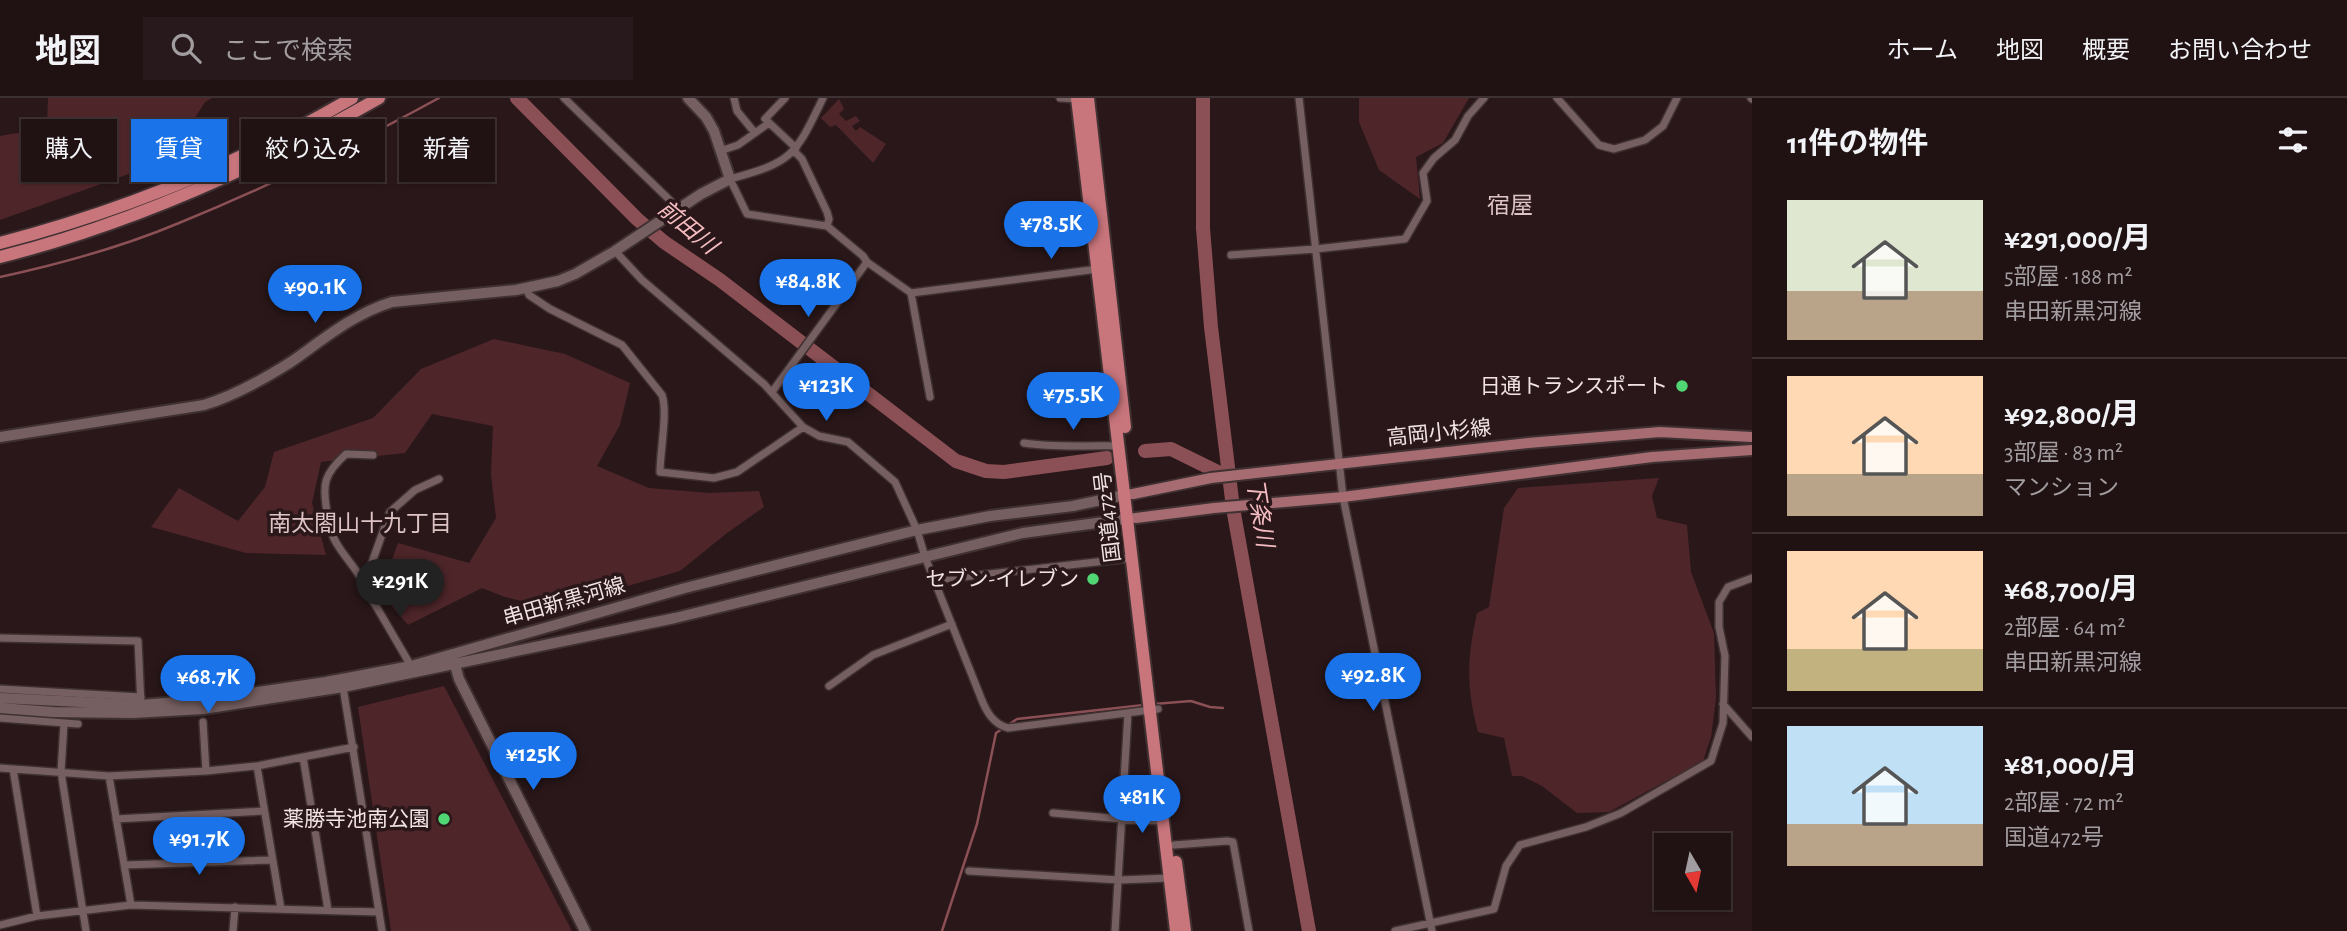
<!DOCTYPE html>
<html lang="ja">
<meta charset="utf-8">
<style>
body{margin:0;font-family:"Alegreya Sans","Noto Sans JP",sans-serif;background:#281a1c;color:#f1f3f6;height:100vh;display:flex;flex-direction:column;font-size:26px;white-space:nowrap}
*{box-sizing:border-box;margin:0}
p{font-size:23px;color:#a29da0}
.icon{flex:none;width:38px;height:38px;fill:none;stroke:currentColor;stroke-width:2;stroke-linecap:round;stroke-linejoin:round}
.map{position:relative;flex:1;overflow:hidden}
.panel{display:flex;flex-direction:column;background:#201113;width:595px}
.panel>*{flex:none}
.top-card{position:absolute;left:21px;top:21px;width:665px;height:63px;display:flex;gap:14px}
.needle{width:46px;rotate:171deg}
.controls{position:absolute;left:1654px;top:735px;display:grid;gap:14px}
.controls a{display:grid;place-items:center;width:77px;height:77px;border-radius:0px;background:#201113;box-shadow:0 2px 5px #0004,0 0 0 2px #3d3133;font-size:35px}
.price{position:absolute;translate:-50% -60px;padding:0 16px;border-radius:24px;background:#1a73e8;color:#fff;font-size:23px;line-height:46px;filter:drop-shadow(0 2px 4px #0008)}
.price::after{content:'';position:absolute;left:50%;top:42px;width:21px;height:16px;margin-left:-10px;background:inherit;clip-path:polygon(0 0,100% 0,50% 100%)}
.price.current{background:#222;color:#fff}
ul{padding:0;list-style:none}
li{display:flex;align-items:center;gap:21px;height:175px;padding:0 35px}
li+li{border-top:2px solid #3d3133}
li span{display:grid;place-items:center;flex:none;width:196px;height:140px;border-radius:0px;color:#555}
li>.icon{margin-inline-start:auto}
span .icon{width:84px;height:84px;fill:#fffc;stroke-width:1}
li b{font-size:30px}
h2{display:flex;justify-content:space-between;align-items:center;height:84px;padding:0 35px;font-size:30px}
.pill{padding:0 24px;border-radius:0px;background:#201113;box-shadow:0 2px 5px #0004,0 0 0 2px #3d3133;font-size:24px;line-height:63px}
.pill.current{background:#1a73e8;color:#fff}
header{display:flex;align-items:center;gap:42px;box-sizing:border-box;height:98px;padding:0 35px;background:#201113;border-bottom:2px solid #3d3133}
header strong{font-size:33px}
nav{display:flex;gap:38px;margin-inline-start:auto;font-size:24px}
.search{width:490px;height:63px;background:#281a1c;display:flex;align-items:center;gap:18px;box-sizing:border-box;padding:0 24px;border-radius:0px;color:#a29da0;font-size:26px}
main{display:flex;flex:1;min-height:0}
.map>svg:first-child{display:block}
</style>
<header>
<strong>地図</strong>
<div class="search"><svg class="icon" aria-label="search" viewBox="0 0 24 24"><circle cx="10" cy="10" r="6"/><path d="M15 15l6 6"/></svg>ここで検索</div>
<nav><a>ホーム</a><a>地図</a><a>概要</a><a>お問い合わせ</a></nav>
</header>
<main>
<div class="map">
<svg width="1752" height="833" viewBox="0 0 1752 833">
<rect width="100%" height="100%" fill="#2a1719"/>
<!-- green -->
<path fill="#4e262a" d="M48,0H212L205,4L168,62L0,122V38L47,30Z
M1359,0H1469L1443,45L1416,59L1420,101L1379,72L1359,24Z
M839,1L844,11L839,16L846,23L856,18L860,23L852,28L856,33L860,29L886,46L873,65L836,27L830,29L821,20Z
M494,241L565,256L630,285L620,327L597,368L649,390L709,395L759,393L764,409L727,435L680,473L550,510L505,499L482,490L408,527L380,495L398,445L469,465L496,420L491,376L493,328L432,316L405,355L321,364L312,405L326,457L246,455L151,429L179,390L238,423L265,389L274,354L373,320L421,271Z
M1659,380L1652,398L1657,420L1687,427L1691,474L1714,535L1716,600L1711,639L1703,663L1609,714L1577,715L1542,688L1522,678H1512L1504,640L1478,634C1466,589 1467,560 1477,515L1489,509L1504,410L1518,390Z
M444,588L572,833H391L358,609Z"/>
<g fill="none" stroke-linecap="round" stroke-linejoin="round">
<!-- stream -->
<path stroke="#8a5055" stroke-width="2.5" d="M0,179C60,166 122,149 179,125C268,89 355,46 439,0
M1154,606L1191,603L1210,609L1223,610
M942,833L977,726L996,635L1017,621L1144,607"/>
<!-- river -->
<path stroke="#8a5055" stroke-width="14" d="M517,0L637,121L664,144L720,182L956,363L986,373L1004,374L1107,360
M1203,0V130L1211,229L1233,410L1309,833
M1145,353L1171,351L1230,380"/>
<defs>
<path id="street" d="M564,0L679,111
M734,0L737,13L755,35
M785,0L765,21L796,50
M823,0C795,58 793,64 730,81L747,116L827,128
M1060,0L1080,1
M1299,0L1343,399L1432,833
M1557,0L1599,47L1614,51L1645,42L1663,28L1677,0
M1751,0L1752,1
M720,53L738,47L769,25
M794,53L802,61L827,114L829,121L827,128L863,158L867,164L911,195L1098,171
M615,153L642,182L764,286L803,329L819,338L848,344L895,384L917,432L925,459L981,600C986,613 993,626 1008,630L1158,611
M1231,157L1316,151L1405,141L1427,103L1423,75L1434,60L1455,42L1468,18L1484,0
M526,190L529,197L550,211L622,247L662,297C668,314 660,353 660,374L714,380L737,374L803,329
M911,195L930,299
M772,294L867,164
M1024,345C1055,350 1087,347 1119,348
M373,357L346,356C324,376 322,386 327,414C329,425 331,437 337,446C347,463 362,476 369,496L411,568
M935,482L1132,460
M365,484L390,414L415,392L439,381
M0,540L138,543L141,607
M829,588L873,557L952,526
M343,589L382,833
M0,591L141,599
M1723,606L1752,639
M0,620L78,626
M203,624L206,673
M64,625L61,674L86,833
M303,659L328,812
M257,668L281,811
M0,670L109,678L206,673L257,668L354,649
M13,671L37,818
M109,678L131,807
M1053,715L1122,721
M116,721L264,713
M1122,722L1163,723
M1174,747L1227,743L1233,744L1249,833
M125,767L272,762
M969,773L1119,782L1170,780
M0,827L37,818L131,807L379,814
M233,833L235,809
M1115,833L1128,615
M1395,833L1494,811L1506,768L1520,747L1586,729L1621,715L1711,663L1723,625L1725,558L1719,529V504L1728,489L1752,480"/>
<path id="secondary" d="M0,339L204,307C234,298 264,281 291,264C324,241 353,216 392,204L516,192L558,183L575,176L615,153L701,96L730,81L714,33L706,19L688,0
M453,560L459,581L585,833
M0,600L141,607L202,602L326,584L411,568L685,490L917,432L990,418L1073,408L1130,396
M0,610L53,614L133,615L203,611L343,589L675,520L1023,435L1133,420"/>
<path id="primary" d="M1133,396L1211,380L1528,345L1660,334L1752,339
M1136,420L1214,410L1343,399L1652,359L1752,352"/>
<path id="highway" d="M1077,0L1176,833
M1088,0L1125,329
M0,145C123,113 243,64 352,0
M0,159C134,125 260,68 379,0
M1176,764L1185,833"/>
</defs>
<!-- street casing -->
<use href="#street" stroke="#3f3132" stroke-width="10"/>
<!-- secondary casing -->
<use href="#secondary" stroke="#3f3132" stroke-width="14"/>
<!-- primary casing -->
<use href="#primary" stroke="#3f3132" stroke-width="14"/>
<!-- highway casing -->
<use href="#highway" stroke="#3f3132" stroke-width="16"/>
<!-- street -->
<use href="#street" stroke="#765f61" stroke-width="7"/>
<!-- secondary -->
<use href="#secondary" stroke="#765f61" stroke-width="10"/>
<!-- primary -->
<use href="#primary" stroke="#a76c71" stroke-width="10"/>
<!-- highway -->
<use href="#highway" stroke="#c8757c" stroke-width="12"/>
</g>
<!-- markers -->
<g fill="#51d674" stroke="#2a1719" stroke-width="2.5">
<circle cx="1682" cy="288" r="7"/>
<circle cx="1093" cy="481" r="7"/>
<circle cx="444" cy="721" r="7"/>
</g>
<g text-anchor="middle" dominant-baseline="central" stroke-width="7" stroke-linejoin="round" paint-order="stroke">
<!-- poi labels -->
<g font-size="21" fill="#f1e3e4" stroke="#2a1719" text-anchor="end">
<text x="1668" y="288">日通トランスポート</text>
<text x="1079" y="481">セブン-イレブン</text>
<text x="430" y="721">薬勝寺池南公園</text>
</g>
<!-- street labels -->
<g font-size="21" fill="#f1e3e4" stroke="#2a1719">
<text transform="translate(1439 335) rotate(-6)">高岡小杉線</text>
<text transform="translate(1108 419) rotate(-97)">国道472号</text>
<text transform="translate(564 504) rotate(-16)">串田新黒河線</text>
</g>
<!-- neighbourhood labels -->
<g font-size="23" fill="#ddc3c4" stroke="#2a1719">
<text x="1510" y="108">宿屋</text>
<text x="360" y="426">南太閤山十九丁目</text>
</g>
<!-- water labels -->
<g font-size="23" font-style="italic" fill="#f5bdc1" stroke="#2a1719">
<text transform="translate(687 130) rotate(40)">前田川</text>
<text transform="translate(1259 415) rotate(81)">下条川</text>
</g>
</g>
</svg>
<div class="controls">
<a><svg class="needle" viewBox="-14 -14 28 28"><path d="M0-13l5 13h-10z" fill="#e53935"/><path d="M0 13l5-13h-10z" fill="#a29da0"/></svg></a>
</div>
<b class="price" style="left:1051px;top:163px">¥78.5K</b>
<b class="price" style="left:808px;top:221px">¥84.8K</b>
<b class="price" style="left:315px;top:227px">¥90.1K</b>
<b class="price" style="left:826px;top:325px">¥123K</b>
<b class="price" style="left:1073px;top:334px">¥75.5K</b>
<b class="price current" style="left:400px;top:521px">¥291K</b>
<b class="price" style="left:1373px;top:615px">¥92.8K</b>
<b class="price" style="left:208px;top:617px">¥68.7K</b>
<b class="price" style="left:533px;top:694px">¥125K</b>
<b class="price" style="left:1142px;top:737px">¥81K</b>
<b class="price" style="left:199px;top:779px">¥91.7K</b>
<div class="top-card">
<a class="pill">購入</a>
<a class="pill current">賃貸</a>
<a class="pill">絞り込み</a>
<a class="pill">新着</a>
</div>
</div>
<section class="panel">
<h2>11件の物件<svg class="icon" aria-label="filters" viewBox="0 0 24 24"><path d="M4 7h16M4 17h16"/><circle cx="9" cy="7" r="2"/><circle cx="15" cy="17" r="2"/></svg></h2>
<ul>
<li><span style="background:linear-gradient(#dfe7d0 65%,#b9a48a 0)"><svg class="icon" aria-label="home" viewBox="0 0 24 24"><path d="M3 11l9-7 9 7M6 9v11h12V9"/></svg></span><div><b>¥291,000/月</b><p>5部屋 · 188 m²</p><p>串田新黒河線</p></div></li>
<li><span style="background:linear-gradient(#ffd9b3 70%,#b9a48a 0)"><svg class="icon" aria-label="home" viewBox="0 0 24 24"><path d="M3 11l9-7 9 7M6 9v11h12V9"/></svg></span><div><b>¥92,800/月</b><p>3部屋 · 83 m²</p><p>マンション</p></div></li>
<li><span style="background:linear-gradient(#ffd9b3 70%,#c2b280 0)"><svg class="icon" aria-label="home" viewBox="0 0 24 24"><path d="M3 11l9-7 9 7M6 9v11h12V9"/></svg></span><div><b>¥68,700/月</b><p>2部屋 · 64 m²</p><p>串田新黒河線</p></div></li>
<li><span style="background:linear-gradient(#bfe0f5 70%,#b9a48a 0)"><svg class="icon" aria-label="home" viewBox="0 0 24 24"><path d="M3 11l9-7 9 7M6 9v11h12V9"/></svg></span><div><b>¥81,000/月</b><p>2部屋 · 72 m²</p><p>国道472号</p></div></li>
</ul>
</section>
</main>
